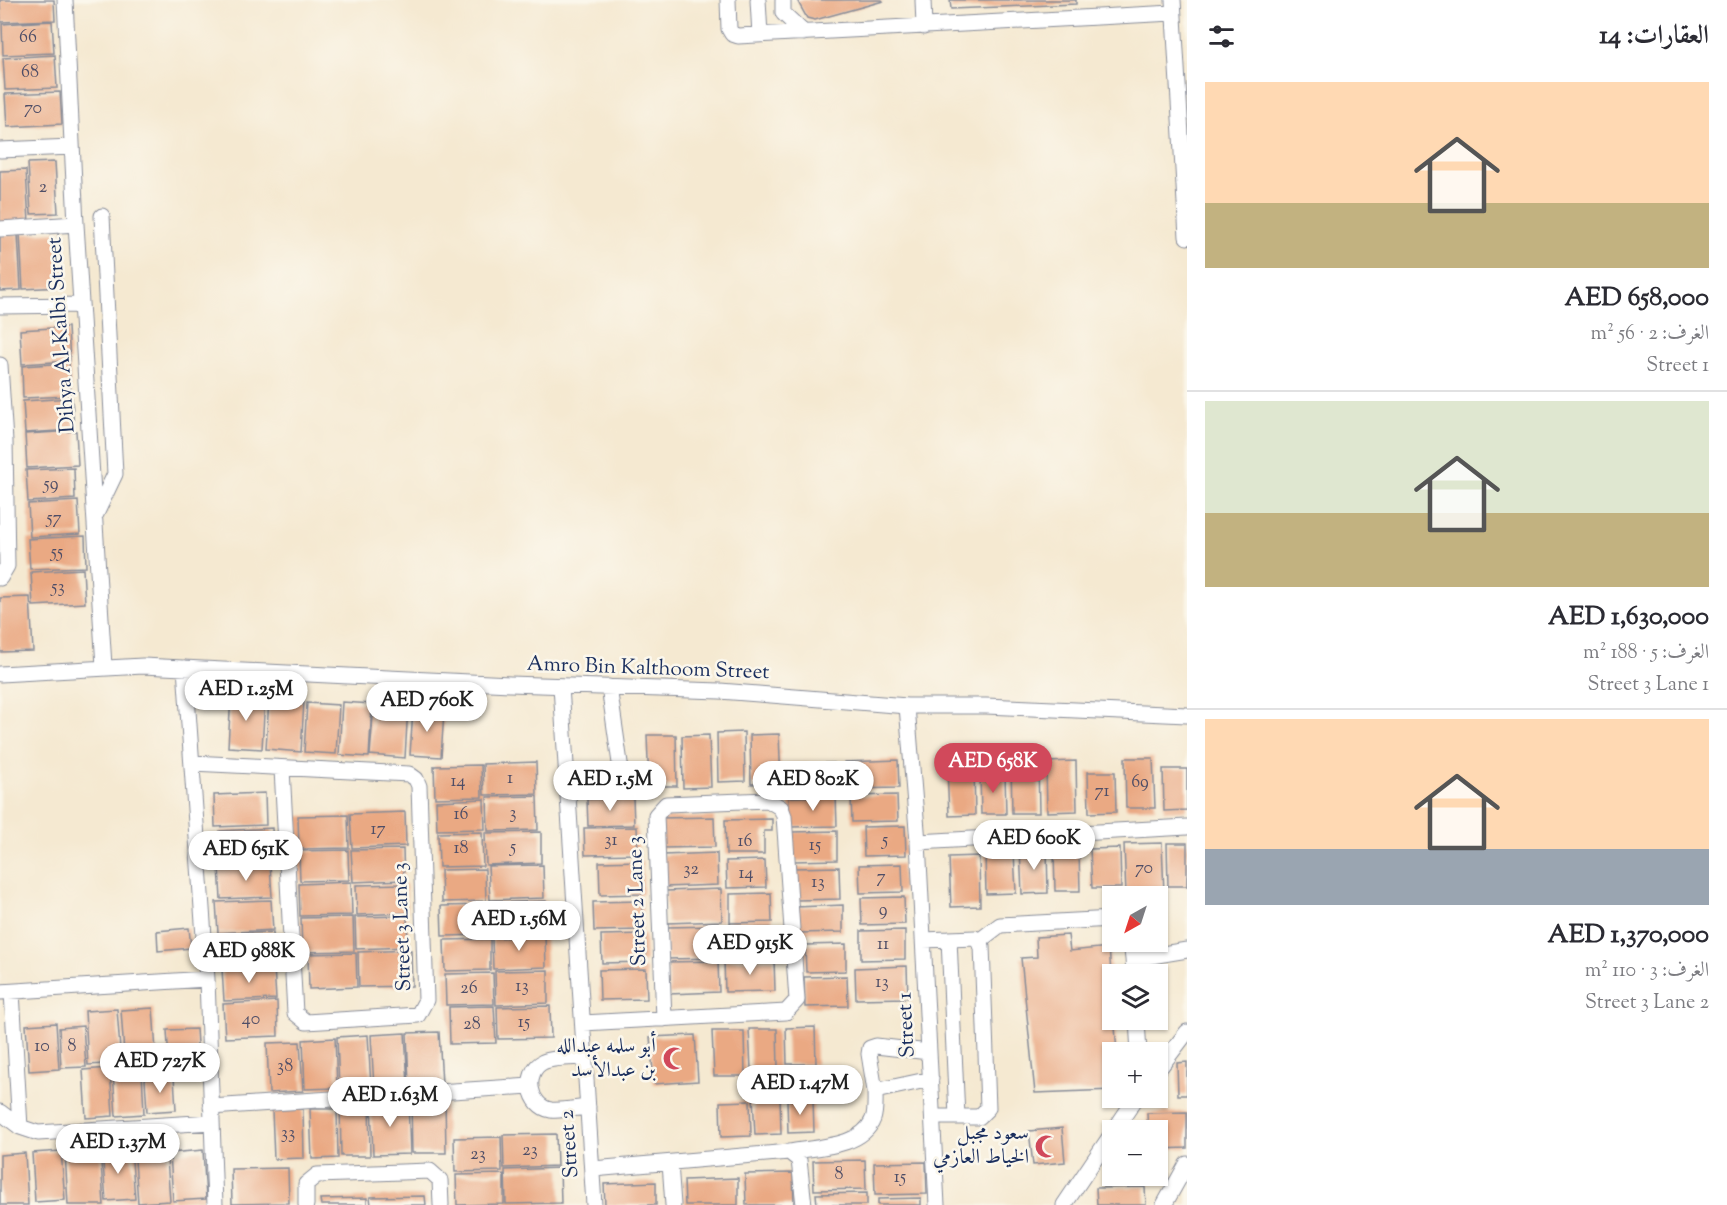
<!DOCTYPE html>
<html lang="ar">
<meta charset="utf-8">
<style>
body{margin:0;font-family:"Sorts Mill Goudy",Amiri,serif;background:#f2f2f3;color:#2b2b33;direction:rtl;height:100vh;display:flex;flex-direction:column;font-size:22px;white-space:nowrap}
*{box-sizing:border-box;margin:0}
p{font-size:20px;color:#7c7c81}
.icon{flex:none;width:33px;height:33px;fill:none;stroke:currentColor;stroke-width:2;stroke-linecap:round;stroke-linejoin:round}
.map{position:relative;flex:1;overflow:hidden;direction:ltr}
.sheet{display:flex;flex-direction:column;background:#fff;width:540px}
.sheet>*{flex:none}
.needle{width:39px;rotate:219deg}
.fabs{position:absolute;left:1102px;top:886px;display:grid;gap:12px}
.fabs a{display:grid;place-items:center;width:66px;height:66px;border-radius:0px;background:#fff;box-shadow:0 2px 4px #0004;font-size:30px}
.price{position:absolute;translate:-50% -51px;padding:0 14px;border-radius:21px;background:#fff;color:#222;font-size:20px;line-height:39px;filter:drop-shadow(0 2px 3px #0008)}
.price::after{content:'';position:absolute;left:50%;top:36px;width:18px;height:14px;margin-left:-9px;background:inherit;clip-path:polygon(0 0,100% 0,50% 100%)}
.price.on{background:#d1495b;color:#fff}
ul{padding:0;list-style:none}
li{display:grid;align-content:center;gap:12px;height:318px;padding:0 18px}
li+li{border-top:2px solid #e1e1e2}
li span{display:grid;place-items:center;height:186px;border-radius:0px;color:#555}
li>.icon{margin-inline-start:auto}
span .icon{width:108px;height:108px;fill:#fffc;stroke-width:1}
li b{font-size:26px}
h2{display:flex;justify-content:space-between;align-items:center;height:72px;padding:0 18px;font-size:26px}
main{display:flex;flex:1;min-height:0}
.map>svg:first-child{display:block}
</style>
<main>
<section class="sheet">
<h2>العقارات: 14<svg class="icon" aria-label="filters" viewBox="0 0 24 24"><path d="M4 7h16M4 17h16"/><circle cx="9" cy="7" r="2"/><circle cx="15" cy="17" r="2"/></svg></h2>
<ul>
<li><span style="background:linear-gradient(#ffd9b3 65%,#c2b280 0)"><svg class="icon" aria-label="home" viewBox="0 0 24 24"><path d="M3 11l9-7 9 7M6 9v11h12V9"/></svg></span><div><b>AED 658,000</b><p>الغرف: 2 · 56 m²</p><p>Street 1</p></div></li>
<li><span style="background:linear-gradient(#dfe7d0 60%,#c2b280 0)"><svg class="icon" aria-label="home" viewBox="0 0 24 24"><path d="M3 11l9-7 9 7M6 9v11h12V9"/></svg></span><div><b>AED 1,630,000</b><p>الغرف: 5 · 188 m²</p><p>Street 3 Lane 1</p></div></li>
<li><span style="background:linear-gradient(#ffd9b3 70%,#9aa5b1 0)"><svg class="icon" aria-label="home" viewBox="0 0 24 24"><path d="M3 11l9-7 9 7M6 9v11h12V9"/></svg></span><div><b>AED 1,370,000</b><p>الغرف: 3 · 110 m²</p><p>Street 3 Lane 2</p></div></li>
</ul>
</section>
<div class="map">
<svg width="1187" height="1205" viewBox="0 0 1187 1205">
<rect width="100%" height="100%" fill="#fbf7ec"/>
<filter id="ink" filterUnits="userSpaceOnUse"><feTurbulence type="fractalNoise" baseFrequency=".0167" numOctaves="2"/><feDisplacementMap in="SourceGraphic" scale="12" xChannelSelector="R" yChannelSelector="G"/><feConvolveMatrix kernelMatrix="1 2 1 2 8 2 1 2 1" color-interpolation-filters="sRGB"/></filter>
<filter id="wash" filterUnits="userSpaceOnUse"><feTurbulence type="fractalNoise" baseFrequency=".008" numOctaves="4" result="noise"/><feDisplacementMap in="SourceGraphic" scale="24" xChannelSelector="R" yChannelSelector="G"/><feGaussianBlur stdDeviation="1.35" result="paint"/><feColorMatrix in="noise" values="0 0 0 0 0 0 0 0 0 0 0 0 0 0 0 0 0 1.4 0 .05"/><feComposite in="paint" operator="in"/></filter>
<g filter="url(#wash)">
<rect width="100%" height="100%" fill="#f5e9d1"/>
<g id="blocks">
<!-- building -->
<path fill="#eaa983" d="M0,0H54L55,20L1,22Z
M797,0H882L883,1L815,20L807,18Z
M950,0H1076V4L951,9Z
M52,21L54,53L3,55L2,24Z
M55,55L57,88L5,90L3,58Z
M60,92L62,124L7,127L5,94Z
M55,162L58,213L31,214L28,163Z
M26,170L29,223L0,225V171Z
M58,232L62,287L23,289L20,234Z
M18,234L21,290L0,291V235Z
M68,327L70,361L22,364L20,330Z
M69,363L71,396L23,398L22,366Z
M72,398L74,430L25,433L23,401Z
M76,431L78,465L27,468L25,434Z
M74,468L75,499L28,502L26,470Z
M78,501L80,534L30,537L28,504Z
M85,536L86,567L30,569L28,539Z
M83,569L85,603L33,606L31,572Z
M30,597L33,651L0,652V598Z
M231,695L265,697L262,749L228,747Z
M269,698L304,701L301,752L266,749Z
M342,702L372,704L369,757L339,755Z
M307,703L339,705L336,754L304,752Z
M374,704L408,706L405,758L370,755Z
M413,710L444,712L441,757L410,755Z
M744,732L745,781L718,782L717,733Z
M779,734L781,783L751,784L750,735Z
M647,735H676L677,786H649Z
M709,735L711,787L683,788L682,736Z
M1125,758H1153L1155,808H1126Z
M898,760L899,788L846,789L845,762Z
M1038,761L1039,813H1012L1011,762Z
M1076,761L1077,811L1047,812L1046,762Z
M536,762L537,794L484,795L483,764Z
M834,763L835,790L788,791L787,764Z
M481,765L482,797L435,798L434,766Z
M947,767H974L975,815L949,816Z
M1163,769H1187V810L1164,811Z
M1088,772H1115L1116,812L1089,813Z
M980,773H1005L1006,814H981Z
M265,793L266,825L215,827L214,795Z
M897,795L898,821L852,822L851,796Z
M537,796L538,830L488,831L487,797Z
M836,796L837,826L790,827L789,797Z
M633,798L634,825L588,826L587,799Z
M484,799L485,829L437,830L436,801Z
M405,812L406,846L352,848L350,814Z
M348,815L349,848L299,849L298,816Z
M714,817L715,847L661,848L660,818Z
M772,819V831H764V854H726L725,820Z
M905,826L906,855L864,856L863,827Z
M637,827L638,854L585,855L584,828Z
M272,828L274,863L222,865L220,831Z
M837,831V860L793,861L792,832Z
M482,832L483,866L439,867L438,833Z
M541,832V863L486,865L485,833Z
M1162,843L1164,894L1126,895L1124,844Z
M1167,843H1187V886H1168Z
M1047,848L1048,893L1022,894L1020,849Z
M1120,848L1121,888H1092L1090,849Z
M403,849L404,880L353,882L351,850Z
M348,850L349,880L300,881L299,851Z
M1054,851H1079L1080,891H1055Z
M985,852H1014L1016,893L986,894Z
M717,853L718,885L664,887L663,855Z
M979,856L980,906L951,907L949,857Z
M765,860L766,887L727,888L726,861Z
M642,861L643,894L600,895L599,862Z
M902,864L903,892L860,893L859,865Z
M270,865L272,897L221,899L219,867Z
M543,865L544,898L490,900L488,866Z
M839,867L840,899L796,900L795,868Z
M485,869L486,901L442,902L441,870Z
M351,882L352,915L300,916L299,884Z
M406,884L407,913L357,915L356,885Z
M721,889L722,921L667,923L666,891Z
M771,893L772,922L730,923V894Z
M904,897L905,924L862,925L861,898Z
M271,900L273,930L218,933L216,902Z
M546,901L547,933L490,935L489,903Z
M642,901V930L594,931L593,902Z
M487,905L488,935L442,936L441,906Z
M843,905V932L797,933L796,907Z
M407,916L408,947L356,949L355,917Z
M353,917L354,951L302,952L301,918Z
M719,926L720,958L667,959L666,927Z
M189,928L191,948L158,951L157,931Z
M770,928V956L728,957L727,929Z
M905,930V959L861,960V931Z
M273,932L274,966L218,968L216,935Z
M645,934L646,962L602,963L601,935Z
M1068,935L1070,951L1109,947L1117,1053H1113V1090L1035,1093L1021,958L1037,957L1036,937Z
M545,936L546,967L493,969L492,938Z
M490,939V970L445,971L444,940Z
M846,944V971L806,972L805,945Z
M411,950L412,986L359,987L358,952Z
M356,953L357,987L309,989L308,954Z
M774,959L775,991L725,992L724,960Z
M718,961L719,992L669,994L668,962Z
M907,966L908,998L856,999L855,968Z
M274,967L276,999L224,1001L222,969Z
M646,969L647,999L600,1000L599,970Z
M548,970V1003L496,1005L495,971Z
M493,973L494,1004L446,1005L445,974Z
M847,976L848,1006L805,1007L804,977Z
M277,1001L278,1036L225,1038L223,1004Z
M494,1006L496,1043L450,1044L449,1007Z
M550,1006L551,1038L498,1039L497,1007Z
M153,1008L157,1066L125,1068L121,1010Z
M117,1009L121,1063L88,1065L85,1011Z
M56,1023L59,1069L29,1071L26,1025Z
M83,1026L86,1067L61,1068L59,1028Z
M815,1027L816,1064H787L786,1028Z
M196,1029L198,1059L169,1061L167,1030Z
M749,1029H777L778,1068L751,1069Z
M712,1031H744L745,1076H714Z
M439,1032L442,1084L409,1085L407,1033Z
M405,1033L408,1086L374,1088L371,1035Z
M368,1035L371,1086L339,1088L337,1037Z
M695,1035L698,1081L654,1084L650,1037Z
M335,1038L337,1088L305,1089L303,1040Z
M300,1042L303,1091L269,1093L267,1043Z
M1187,1062V1095H1178L1177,1063Z
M110,1068L113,1116L86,1118L83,1070Z
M142,1071L144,1114L116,1116L113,1073Z
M174,1077L176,1110L147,1112L145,1079Z
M753,1097H780L781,1134L755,1135Z
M445,1098L446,1153H412L411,1099Z
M787,1100H813L814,1132L788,1133Z
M369,1101L370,1156H341L340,1102Z
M408,1101L410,1154L373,1155L371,1102Z
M750,1101L751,1136L721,1137L720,1102Z
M303,1109L304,1158L274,1159L272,1110Z
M310,1109H337L338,1158L312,1159Z
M1187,1112V1148L1158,1149V1131H1148L1147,1113Z
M1062,1128L1065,1162L1033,1165L1029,1131Z
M556,1134L557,1166L504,1168L503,1135Z
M501,1137L502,1171L455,1172L454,1138Z
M166,1144L170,1201L138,1203L134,1146Z
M131,1148L135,1199L106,1201L102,1150Z
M100,1149L104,1205H68L65,1152Z
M203,1150L206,1199L173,1201L170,1153Z
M61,1151L65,1200L35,1202L32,1153Z
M1167,1152L1168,1182L1123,1183L1122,1176H1158V1153Z
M25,1153L28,1205H0V1155Z
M865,1160L866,1189L814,1190L813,1161Z
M926,1162L927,1194L875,1195L874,1163Z
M288,1168L289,1203L232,1204L231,1169Z
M560,1168L561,1203L506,1204L505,1170Z
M793,1173L794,1205H746L745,1174Z
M504,1174V1204L457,1205L456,1175Z
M738,1178V1205H685L684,1180Z
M656,1182V1205H605L604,1184Z
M1145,1187L1146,1205H1097L1096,1188Z
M867,1193V1205H817L816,1194Z
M425,1196L426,1205H371L370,1197Z
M367,1198V1205H321L320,1199Z
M921,1198V1205H878V1199Z"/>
</g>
</g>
<g filter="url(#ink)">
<use href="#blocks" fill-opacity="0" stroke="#888c98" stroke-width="1.5"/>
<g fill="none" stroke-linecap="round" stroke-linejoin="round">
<defs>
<path id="minor" d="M65,0L76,224L104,666
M728,0L729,29L732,34L738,36L1173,13
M758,0L760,35
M783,0V13L804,33
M923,0L924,27
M1173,0L1187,237
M0,150L72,147
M0,229L76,224
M0,306L81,305
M0,365L5,441L7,566L0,578
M96,514L115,474L102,216
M185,668L207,979L215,1205
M0,674L143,666L510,684L720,691L907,706H986L1187,715
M561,686L594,1205
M609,687L621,770
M907,706L918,842L937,1205
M192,763L409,774L416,779L419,786L426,1000L418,1015L306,1022L295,1013L282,769
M918,842L1187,827
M949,939L957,1117
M923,940L975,938L982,946L988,1108L979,1117H933
M979,941L1000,925L1113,919
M1131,942L1133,959
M1134,975L1133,959L1187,950
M0,992L207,979
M12,992L20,1127
M1137,1020L1139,1053
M583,1023L786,1012L797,1000L784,816L781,808L768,800L666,804L656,815L664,1019
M929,1052L876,1046L870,1048L869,1054L875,1091L931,1079
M585,1057C572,1058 554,1057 543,1062C523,1072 529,1107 551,1110C562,1111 576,1108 588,1107
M1158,1070L1187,1032
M211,1107L530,1086
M0,1112L20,1127L38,1133L212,1122
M789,1152C814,1147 862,1148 873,1119C876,1111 875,1100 875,1091
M670,1163L673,1205
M593,1169L789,1152L799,1160L804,1205
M306,1205V1184L317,1175L430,1171L440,1180L441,1205
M1064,1205L1136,1098
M1164,1205L1187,1164"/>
</defs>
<!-- minor casing -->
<use href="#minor" stroke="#888c98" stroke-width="17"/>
<!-- minor -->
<use href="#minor" stroke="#fff" stroke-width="15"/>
</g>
</g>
<!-- icons -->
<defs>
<symbol id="mosque-bare" viewBox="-9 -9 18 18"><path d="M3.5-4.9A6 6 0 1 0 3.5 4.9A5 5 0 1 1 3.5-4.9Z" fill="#d1495b" stroke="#fbf7ec" stroke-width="2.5" paint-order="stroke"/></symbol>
</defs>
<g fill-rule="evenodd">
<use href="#mosque-bare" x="658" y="1042" width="33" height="33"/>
<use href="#mosque-bare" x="1030" y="1130" width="33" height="33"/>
</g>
<g text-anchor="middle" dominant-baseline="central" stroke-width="5" stroke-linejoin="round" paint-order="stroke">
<!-- number labels -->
<g font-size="18" fill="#4f4e67">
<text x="28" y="38">66</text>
<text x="30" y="73">68</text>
<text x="33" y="109">70</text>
<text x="43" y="188">2</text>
<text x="51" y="485">59</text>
<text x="54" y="519">57</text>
<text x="57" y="553">55</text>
<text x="58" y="588">53</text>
<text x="510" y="779">1</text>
<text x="458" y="782">14</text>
<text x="1140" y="783">69</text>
<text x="1102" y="792">71</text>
<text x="513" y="814">3</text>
<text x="461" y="815">16</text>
<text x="378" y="830">17</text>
<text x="611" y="841">31</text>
<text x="885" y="841">5</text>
<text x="745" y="842">16</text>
<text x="815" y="846">15</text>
<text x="513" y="848">5</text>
<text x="461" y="849">18</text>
<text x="1144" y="869">70</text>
<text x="691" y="870">32</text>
<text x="746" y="874">14</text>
<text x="881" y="878">7</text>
<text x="818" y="883">13</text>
<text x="883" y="911">9</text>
<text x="883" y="945">11</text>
<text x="882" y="983">13</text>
<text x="522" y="987">13</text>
<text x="469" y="989">26</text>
<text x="251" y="1020">40</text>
<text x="524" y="1023">15</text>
<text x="472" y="1025">28</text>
<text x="42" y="1047">10</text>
<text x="72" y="1047">8</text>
<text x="285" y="1067">38</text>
<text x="288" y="1134">33</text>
<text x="530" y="1151">23</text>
<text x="478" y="1155">23</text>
<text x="839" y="1175">8</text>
<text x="900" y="1178">15</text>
</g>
<!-- street labels -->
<g font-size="21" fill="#1b2f5e" stroke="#fbf7ec">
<text transform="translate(62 335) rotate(-94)">Dihya Al-Kalbi Street</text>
<text transform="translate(648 669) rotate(2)">Amro Bin Kalthoom Street</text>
<text transform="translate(638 901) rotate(-92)">Street 2 Lane 3</text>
<text transform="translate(403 927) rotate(-92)">Street 3 Lane 3</text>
<text transform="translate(907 1025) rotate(-93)">Street 1</text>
<text transform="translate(570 1144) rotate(-94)">Street 2</text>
</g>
<!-- poi labels -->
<g font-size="21" fill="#1b2f5e" stroke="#fbf7ec" text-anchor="end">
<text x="656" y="1047">أبو سلمه عبدالله<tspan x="656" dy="24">بن عبدالأسد</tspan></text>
<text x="1029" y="1134">سعود مجبل<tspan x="1029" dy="24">الخياط العازمي</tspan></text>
</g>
</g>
</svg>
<div class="fabs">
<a><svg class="needle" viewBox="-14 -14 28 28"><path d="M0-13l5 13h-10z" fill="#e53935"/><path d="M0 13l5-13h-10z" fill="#7c7c81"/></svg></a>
<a><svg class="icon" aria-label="layers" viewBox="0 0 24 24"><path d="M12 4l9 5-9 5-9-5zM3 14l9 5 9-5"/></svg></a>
<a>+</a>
<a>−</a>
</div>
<b class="price" style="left:246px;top:722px">AED 1.25M</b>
<b class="price" style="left:427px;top:733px">AED 760K</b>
<b class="price on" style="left:993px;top:794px">AED 658K</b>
<b class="price" style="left:610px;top:812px">AED 1.5M</b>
<b class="price" style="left:813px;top:812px">AED 802K</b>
<b class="price" style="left:1034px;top:871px">AED 600K</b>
<b class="price" style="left:246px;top:882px">AED 651K</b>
<b class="price" style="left:519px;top:952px">AED 1.56M</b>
<b class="price" style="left:750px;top:976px">AED 915K</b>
<b class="price" style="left:249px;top:984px">AED 988K</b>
<b class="price" style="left:160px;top:1094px">AED 727K</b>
<b class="price" style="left:800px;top:1116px">AED 1.47M</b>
<b class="price" style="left:390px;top:1128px">AED 1.63M</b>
<b class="price" style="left:118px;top:1175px">AED 1.37M</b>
</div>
</main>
